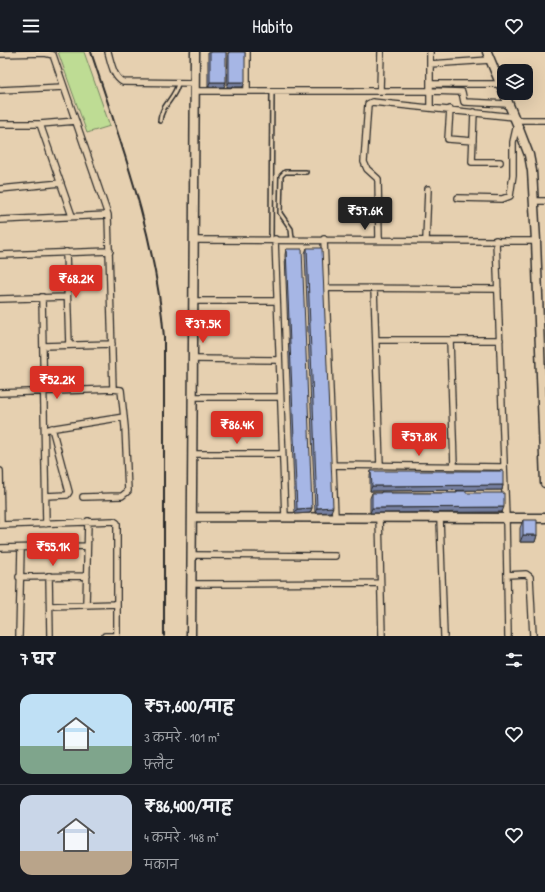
<!DOCTYPE html>
<html lang="hi">
<meta charset="utf-8">
<style>
body{margin:0;font-family:"Patrick Hand","Playpen Sans Deva",sans-serif;background:#20242c;color:#f1f3f6;height:100vh;display:flex;flex-direction:column;font-size:15px;white-space:nowrap}
*{box-sizing:border-box;margin:0}
p{font-size:13px;color:#9ea1a6}
.icon{flex:none;width:22px;height:22px;fill:none;stroke:currentColor;stroke-width:2;stroke-linecap:round;stroke-linejoin:round}
.map{position:relative;height:584px;overflow:hidden}
.side{display:flex;flex-direction:column;background:#171b24;flex:1}
.side>*{flex:none}
.tools{position:absolute;left:497px;top:12px;display:grid;gap:8px}
.tools a{display:grid;place-items:center;width:36px;height:36px;border-radius:8px;background:#171b24;box-shadow:0 4px 16px #0002;font-size:20px}
.price{position:absolute;translate:-50% -34px;padding:0 9px;border-radius:4px;background:#d93025;color:#fff;font-size:13px;line-height:26px;filter:drop-shadow(0 1px 2px #0008)}
.price::after{content:'';position:absolute;left:50%;top:24px;width:12px;height:9px;margin-left:-6px;background:inherit;clip-path:polygon(0 0,100% 0,50% 100%)}
.price.on{background:#222;color:#fff}
ul{padding:0;list-style:none}
li{display:flex;align-items:center;gap:12px;height:100px;padding:0 20px}
li+li{border-top:1px solid #363941}
li span{display:grid;place-items:center;flex:none;width:112px;height:80px;border-radius:12px;color:#555}
li>.icon{margin-inline-start:auto}
span .icon{width:48px;height:48px;fill:#fffc;stroke-width:1}
li b{font-size:17px}
h2{display:flex;justify-content:space-between;align-items:center;height:48px;padding:0 20px;font-size:17px}
header{display:flex;justify-content:space-between;align-items:center;height:52px;padding:0 20px;background:#171b24;font-size:18px;font-weight:600}
.map>svg:first-child{display:block}
</style>
<header><svg class="icon" aria-label="menu" viewBox="0 0 24 24"><path d="M4 6h16M4 12h16M4 18h16"/></svg>Habito<svg class="icon" aria-label="heart" viewBox="0 0 24 24"><path d="M12 20l-8-8c-3-5 5-10 8-4 3-6 11-1 8 4z"/></svg></header>
<div class="map">
<svg width="545" height="584" viewBox="0 0 545 584">
<rect width="100%" height="100%" fill="#e6d0b0"/>
<filter id="ink" filterUnits="userSpaceOnUse"><feTurbulence type="fractalNoise" baseFrequency=".025" numOctaves="2"/><feDisplacementMap in="SourceGraphic" scale="8" xChannelSelector="R" yChannelSelector="G"/><feConvolveMatrix kernelMatrix="1 2 1 2 8 2 1 2 1" color-interpolation-filters="sRGB"/></filter>
<g filter="url(#ink)">
<!-- green -->
<path fill="#bedc94" stroke="#748460" d="M58,0H84L110,74L87,81Z"/>
<g fill="none" stroke-linecap="round" stroke-linejoin="round">
<defs>
<path id="lane" d="M160,69C161,53 176,46 178,31
M271,187L272,38
M292,187L291,177L280,161L281,124L285,120H306"/>
<path id="street" d="M108,0C111,10 113,25 123,30L195,31
M430,0V55
M0,2L45,1L53,3L108,163L113,337
M430,12L490,8
M430,32H500
M0,38L64,35
M247,38V0
M380,38L381,0
M194,39H430L462,40L464,50L508,52
M450,57L448,87L473,89
M474,60L472,110H500
M516,68H545
M0,72H40L76,69
M40,72L72,164
M0,137L61,131
M458,146L502,147L510,144L513,123V90L517,72
M535,149H545
M0,168L108,163
M275,187L285,465
M324,187L335,465
M379,187L378,127L367,117L364,110L368,52L372,50L514,65
M194,188L536,189
M426,188L428,137
M496,188L506,466L508,584
M66,200L69,293
M0,203L110,199
M326,236L498,237
M374,237L380,414
M42,245L46,472
M0,247L67,245
M193,249H277
M376,288H500
M450,288L454,414
M43,294L112,292
M193,307L279,308
M0,341L113,337L121,338L125,375L128,439L122,444L83,445
M193,345H280
M49,377L124,365
M193,402H282
M332,413L504,415
M0,419L1,473
M46,444L67,443L69,440L52,376
M379,466L382,584
M440,466L444,584
M0,473L114,469L117,471V584
M0,496L87,494
M192,503L335,504
M507,523L526,522L530,525L533,584
M49,524L50,584
M19,525L87,524
M191,532L380,531
M86,553L88,469
M50,554L117,552
M19,584L21,496
M105,584H117"/>
<path id="secondary" d="M487,0L517,72L529,103L532,119L536,189L545,431
M192,465L545,466
M191,584L195,0"/>
</defs>
<!-- lane casing -->
<use href="#lane" stroke="#2b2b2b" stroke-width="6"/>
<!-- street casing -->
<use href="#street" stroke="#2b2b2b" stroke-width="8"/>
<!-- secondary casing -->
<use href="#secondary" stroke="#2b2b2b" stroke-width="11"/>
<!-- lane -->
<use href="#lane" stroke="#e6d0b0" stroke-width="3"/>
<!-- street -->
<use href="#street" stroke="#e6d0b0" stroke-width="5.5"/>
<!-- secondary -->
<use href="#secondary" stroke="#e6d0b0" stroke-width="8"/>
<!-- rail -->
<path stroke="#2b2b2b" stroke-width="2" d="M91,0C122,94 156,186 164,285V584"/>
</g>
<!-- wall -->
<path fill="#8f9dc5" stroke="#2b2b2b" d="M208,0H226L224,35H208Z
M228,0H245L243,35H227Z
M307,196L331,460L315,461L305,201Z
M286,197L312,456L310,461L295,462L285,203Z
M371,419L503,433L502,438L370,439V424Z
M457,439L466,441L502,460L370,461V446L372,441H381V440L391,441H456Z
M523,468L537,483L535,490H520V476Z"/>
<!-- shaded-wall -->
<path fill="#747fa0" stroke="#2b2b2b" d="M210,30H226L224,35H208Z
M229,30H245L243,35H227Z
M503,433L502,438L370,439L372,434Z
M333,455L331,460L315,461L317,456Z
M504,455L502,460L370,461L372,456Z
M312,456L310,461L295,462L297,457Z
M523,483H537L535,490H520Z"/>
<!-- building -->
<path fill="#a6b6e5" stroke="#2b2b2b" d="M210,0H226V30H210Z
M229,0H245V30H229Z
M307,196H322L333,455L317,456Z
M286,197H302L312,456L297,457Z
M371,419H503V433L372,434Z
M457,439H466V441H504V455L372,456V441H381V440H391V441H457Z
M523,468H537V483H523Z"/>
</g>
</svg>
<div class="tools">
<a><svg class="icon" aria-label="layers" viewBox="0 0 24 24"><path d="M12 4l9 5-9 5-9-5zM3 14l9 5 9-5"/></svg></a>
</div>
<b class="price on" style="left:365px;top:179px">₹57.6K</b>
<b class="price" style="left:76px;top:247px">₹68.2K</b>
<b class="price" style="left:203px;top:292px">₹37.5K</b>
<b class="price" style="left:57px;top:348px">₹52.2K</b>
<b class="price" style="left:237px;top:393px">₹86.4K</b>
<b class="price" style="left:419px;top:405px">₹57.8K</b>
<b class="price" style="left:53px;top:515px">₹55.1K</b>
</div>
<section class="side">
<h2>7 घर<svg class="icon" aria-label="filters" viewBox="0 0 24 24"><path d="M4 7h16M4 17h16"/><circle cx="9" cy="7" r="2"/><circle cx="15" cy="17" r="2"/></svg></h2>
<ul>
<li><span style="background:linear-gradient(#bfe0f5 65%,#7fa58c 0)"><svg class="icon" aria-label="home" viewBox="0 0 24 24"><path d="M3 11l9-7 9 7M6 9v11h12V9"/></svg></span><div><b>₹57,600/माह</b><p>3 कमरे · 101 m²</p><p>फ़्लैट</p></div><svg class="icon" aria-label="heart" viewBox="0 0 24 24"><path d="M12 20l-8-8c-3-5 5-10 8-4 3-6 11-1 8 4z"/></svg></li>
<li><span style="background:linear-gradient(#c9d6e8 70%,#b9a48a 0)"><svg class="icon" aria-label="home" viewBox="0 0 24 24"><path d="M3 11l9-7 9 7M6 9v11h12V9"/></svg></span><div><b>₹86,400/माह</b><p>4 कमरे · 148 m²</p><p>मकान</p></div><svg class="icon" aria-label="heart" viewBox="0 0 24 24"><path d="M12 20l-8-8c-3-5 5-10 8-4 3-6 11-1 8 4z"/></svg></li>
</ul>
</section>
